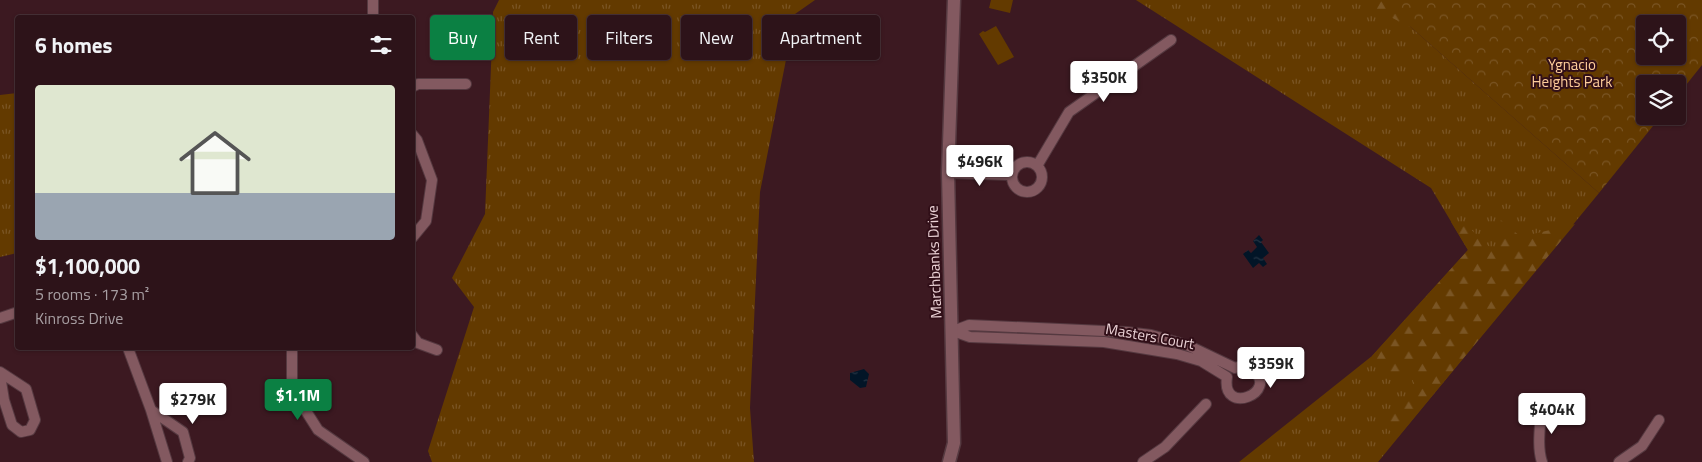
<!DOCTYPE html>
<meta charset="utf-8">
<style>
body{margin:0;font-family:"Titillium Web",sans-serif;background:#351c22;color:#f1f3f6;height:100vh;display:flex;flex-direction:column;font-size:19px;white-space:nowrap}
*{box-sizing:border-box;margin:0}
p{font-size:16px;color:#a79ea2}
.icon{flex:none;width:28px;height:28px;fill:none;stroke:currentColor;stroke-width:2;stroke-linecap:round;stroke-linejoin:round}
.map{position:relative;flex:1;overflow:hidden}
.panel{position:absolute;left:15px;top:15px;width:400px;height:335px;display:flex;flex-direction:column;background:#2d1319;border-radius:5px;box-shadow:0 1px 4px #0004,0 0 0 1px #483238}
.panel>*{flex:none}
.banner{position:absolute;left:430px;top:15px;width:475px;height:45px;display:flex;gap:10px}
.fabs{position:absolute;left:1636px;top:15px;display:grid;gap:10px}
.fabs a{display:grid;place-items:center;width:50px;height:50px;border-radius:5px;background:#2d1319;box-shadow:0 1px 4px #0004,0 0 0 1px #483238;font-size:25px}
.price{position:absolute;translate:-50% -42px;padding:0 11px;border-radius:5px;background:#fff;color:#222;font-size:16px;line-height:32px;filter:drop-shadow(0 1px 2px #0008)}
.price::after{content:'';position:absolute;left:50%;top:30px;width:15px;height:11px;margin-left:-8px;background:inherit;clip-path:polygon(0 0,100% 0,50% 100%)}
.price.current{background:#0b8043;color:#fff}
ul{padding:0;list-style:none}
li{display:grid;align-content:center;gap:10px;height:265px;padding:0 20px}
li+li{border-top:1px solid #483238}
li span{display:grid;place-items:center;height:155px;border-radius:5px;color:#555}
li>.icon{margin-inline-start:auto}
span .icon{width:90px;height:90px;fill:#fffc;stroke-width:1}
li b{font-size:21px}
h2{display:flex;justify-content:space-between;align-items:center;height:60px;padding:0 20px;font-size:21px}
.pill{padding:0 18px;border-radius:5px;background:#2d1319;box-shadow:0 1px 4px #0004,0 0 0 1px #483238;font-size:18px;line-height:45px}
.pill.current{background:#0b8043;color:#fff}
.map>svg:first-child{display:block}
</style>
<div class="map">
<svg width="1702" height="462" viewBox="0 0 1702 462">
<defs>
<pattern id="grass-tufts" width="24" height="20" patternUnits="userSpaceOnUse" patternTransform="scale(1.25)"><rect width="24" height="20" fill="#633a00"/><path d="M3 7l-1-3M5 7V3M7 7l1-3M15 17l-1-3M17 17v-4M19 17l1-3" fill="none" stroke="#7a5524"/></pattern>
<pattern id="forest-firs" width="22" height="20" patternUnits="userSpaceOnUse" patternTransform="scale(1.25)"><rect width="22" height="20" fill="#633a00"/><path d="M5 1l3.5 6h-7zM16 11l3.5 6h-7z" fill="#7a5524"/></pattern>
<pattern id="park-crowns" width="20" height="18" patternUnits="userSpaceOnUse" patternTransform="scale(1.25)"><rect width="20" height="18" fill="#633a00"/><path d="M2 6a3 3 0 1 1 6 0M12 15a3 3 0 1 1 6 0" fill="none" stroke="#7a5524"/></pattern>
<pattern id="water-ripples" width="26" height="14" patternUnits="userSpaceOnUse" patternTransform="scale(1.25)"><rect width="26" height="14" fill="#021527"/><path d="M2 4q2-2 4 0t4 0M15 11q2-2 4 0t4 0" fill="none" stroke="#273645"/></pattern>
</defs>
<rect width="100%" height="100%" fill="#3c1921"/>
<!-- grass -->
<path fill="url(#grass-tufts)" d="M499,0H815L795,14L760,192L750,408L754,462H432L428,451L474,307L452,278L485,214L493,17V12Z
M1136,0H1380L1599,193L1378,462H1239L1372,356L1468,250L1431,188Z
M17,93V253L0,257V95Z"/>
<!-- forest -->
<path fill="url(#forest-firs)" d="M1371,0H1407L1410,27L1375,9Z
M1496,216L1521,237L1575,224L1398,437L1385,427L1394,409L1418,391L1410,375L1383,371L1372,356L1468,250L1451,222L1465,224L1498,255Z"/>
<!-- park -->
<path fill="url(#park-crowns)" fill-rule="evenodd" d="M1380,0H1702V65L1678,95V84H1645V116H1661L1599,193ZM1645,24H1678V56H1645Z"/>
<!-- pitch -->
<path fill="#633a00" d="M991,0H1013L1010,13L989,8Z
M996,26L1014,57L998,65L979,34L983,31L985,32Z"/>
<!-- water -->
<path fill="url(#water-ripples)" d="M1259,235L1263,240L1261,242L1269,253L1263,258L1267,264L1263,267L1259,263L1253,268L1243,254L1248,250L1251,253L1257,247L1253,241Z
M864,369L869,374L866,387L860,388L850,380V373Z"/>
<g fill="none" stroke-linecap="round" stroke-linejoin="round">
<defs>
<path id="minor" d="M373,0V18
M412,87L418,84H466
M412,134L417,140L432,180L426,221L412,238
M1012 177a15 15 0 1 1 30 0a15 15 0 1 1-30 0Z
M1037,166L1069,112L1171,40
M948,173L1012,175
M0,318L18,312
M969,325L1126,332L1151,335L1187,345L1235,368C1242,365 1248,365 1253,370C1280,392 1221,417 1227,377L1201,361L1177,354L1104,342L970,337L953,331Z
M412,335L418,343L437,350
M128,348L151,410L167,462
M292,348V389L318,430L364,462
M0,372L26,389L35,420L30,430L21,432L12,425L4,400L0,375
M151,410L183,432L190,458L188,462
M1541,412C1540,428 1537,447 1542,462
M1143,462L1165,447L1206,404
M1619,462L1642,446L1659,420"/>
<path id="tertiary" d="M949,462L954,443L948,173L954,0"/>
</defs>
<!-- minor casing -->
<use href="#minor" stroke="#553940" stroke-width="12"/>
<!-- tertiary casing -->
<use href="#tertiary" stroke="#553940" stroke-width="15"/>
<!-- minor -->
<use href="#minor" stroke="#835960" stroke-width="10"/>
<!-- tertiary -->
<use href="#tertiary" stroke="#835960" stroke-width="12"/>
</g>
<g text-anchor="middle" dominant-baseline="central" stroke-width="4" stroke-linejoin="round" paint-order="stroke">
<!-- park labels -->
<g font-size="15" fill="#fecd9a" stroke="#310f18">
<text x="1572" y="64">Ygnacio<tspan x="1572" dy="17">Heights Park</tspan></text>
</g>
<!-- street labels -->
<g font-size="15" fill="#ead1d5" stroke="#310f18">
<text transform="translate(934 262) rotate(-92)">Marchbanks Drive</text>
<text transform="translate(1150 336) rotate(10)">Masters Court</text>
</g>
</g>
</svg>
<div class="fabs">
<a><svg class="icon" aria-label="locate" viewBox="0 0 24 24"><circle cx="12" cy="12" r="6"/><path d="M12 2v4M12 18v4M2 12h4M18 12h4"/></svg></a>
<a><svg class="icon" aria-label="layers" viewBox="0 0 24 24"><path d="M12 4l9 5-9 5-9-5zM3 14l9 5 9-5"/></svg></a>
</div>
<b class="price" style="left:1104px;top:103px">$350K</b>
<b class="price" style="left:980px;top:187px">$496K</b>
<b class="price" style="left:1271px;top:389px">$359K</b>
<b class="price current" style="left:298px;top:421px">$1.1M</b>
<b class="price" style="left:193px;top:425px">$279K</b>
<b class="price" style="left:1552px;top:435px">$404K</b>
<div class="banner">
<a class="pill current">Buy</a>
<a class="pill">Rent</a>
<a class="pill">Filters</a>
<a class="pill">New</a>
<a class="pill">Apartment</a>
</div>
<section class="panel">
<h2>6 homes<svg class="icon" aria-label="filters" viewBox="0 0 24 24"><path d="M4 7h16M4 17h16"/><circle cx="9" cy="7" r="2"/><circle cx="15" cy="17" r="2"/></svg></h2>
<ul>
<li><span style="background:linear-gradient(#dfe7d0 70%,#9aa5b1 0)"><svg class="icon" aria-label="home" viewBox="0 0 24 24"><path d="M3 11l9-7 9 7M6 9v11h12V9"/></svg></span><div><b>$1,100,000</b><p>5 rooms · 173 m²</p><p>Kinross Drive</p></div></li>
</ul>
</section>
</div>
